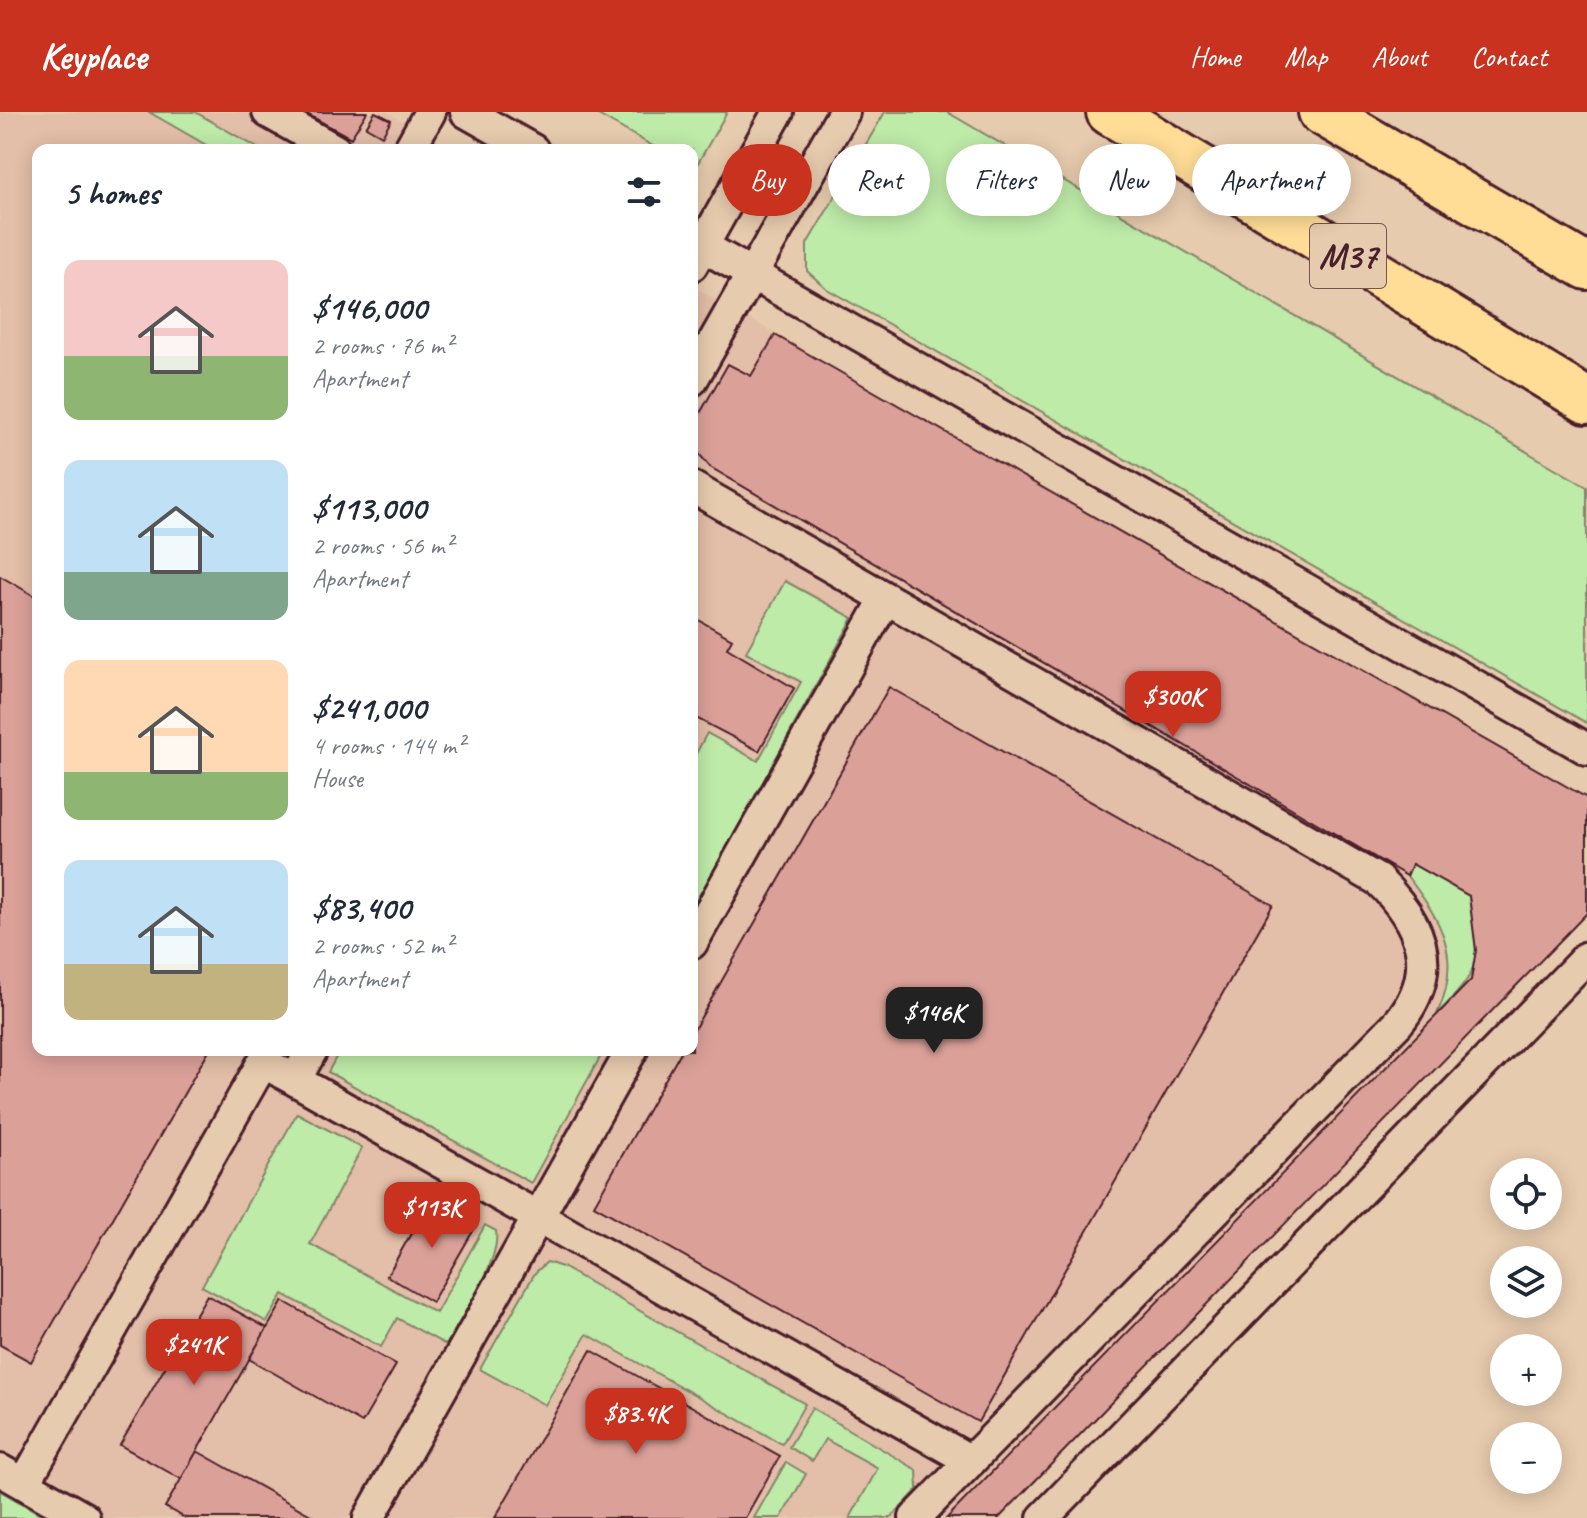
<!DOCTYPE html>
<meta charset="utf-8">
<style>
body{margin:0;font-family:Caveat,sans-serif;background:#f2f2f3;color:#1f2937;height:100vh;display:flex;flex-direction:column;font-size:30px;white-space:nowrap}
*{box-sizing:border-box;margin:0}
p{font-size:26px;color:#747a83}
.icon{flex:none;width:44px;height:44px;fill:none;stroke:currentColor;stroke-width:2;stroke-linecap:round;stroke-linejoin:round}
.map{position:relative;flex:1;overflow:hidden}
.drawer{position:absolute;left:32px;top:32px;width:666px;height:912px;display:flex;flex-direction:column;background:#fff;border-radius:16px;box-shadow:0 4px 20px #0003}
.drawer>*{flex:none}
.guide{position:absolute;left:722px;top:32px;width:744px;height:72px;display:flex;gap:16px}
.controls{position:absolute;left:1490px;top:1046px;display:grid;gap:16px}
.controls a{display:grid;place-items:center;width:72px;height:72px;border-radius:50%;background:#fff;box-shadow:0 4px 20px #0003;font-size:40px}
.price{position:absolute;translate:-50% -68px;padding:0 18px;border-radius:16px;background:#c8321e;color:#fff;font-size:26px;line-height:52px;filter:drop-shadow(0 2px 4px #0008)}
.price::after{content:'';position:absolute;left:50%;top:48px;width:24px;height:18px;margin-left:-12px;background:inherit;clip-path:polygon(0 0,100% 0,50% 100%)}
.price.active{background:#222;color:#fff}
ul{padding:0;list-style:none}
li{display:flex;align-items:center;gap:24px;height:200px;padding:0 32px}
li span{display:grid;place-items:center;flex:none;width:224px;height:160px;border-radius:16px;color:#555}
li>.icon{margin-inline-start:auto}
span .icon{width:96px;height:96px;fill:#fffc;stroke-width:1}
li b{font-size:34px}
h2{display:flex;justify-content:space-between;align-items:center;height:96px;padding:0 32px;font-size:34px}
.chip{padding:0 28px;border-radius:36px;background:#fff;box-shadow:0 4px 20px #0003;font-size:28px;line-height:72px}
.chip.active{background:#c8321e;color:#fff}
header{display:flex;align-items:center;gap:48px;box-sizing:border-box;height:112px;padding:0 40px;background:#c8321e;color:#fff}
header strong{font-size:38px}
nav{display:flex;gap:44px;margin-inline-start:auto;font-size:28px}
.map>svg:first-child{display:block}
</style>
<header>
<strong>Keyplace</strong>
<nav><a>Home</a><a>Map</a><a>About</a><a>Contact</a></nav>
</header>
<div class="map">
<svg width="1587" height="1406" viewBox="0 0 1587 1406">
<rect width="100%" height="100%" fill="#e7cbae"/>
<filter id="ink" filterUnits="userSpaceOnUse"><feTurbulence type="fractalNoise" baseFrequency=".0125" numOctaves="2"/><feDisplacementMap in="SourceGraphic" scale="16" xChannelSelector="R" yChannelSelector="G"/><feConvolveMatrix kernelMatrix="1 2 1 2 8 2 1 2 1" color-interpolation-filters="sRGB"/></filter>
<g filter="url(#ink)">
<!-- built -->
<path fill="#e3bea8" d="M0,0H387L453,38H38V938H692V174L1587,685V802L1000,1406H0Z"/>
<!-- green -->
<path fill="#beeba8" stroke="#84856a" stroke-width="2" d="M149,0H195L261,38H215Z
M593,0H727L694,58L692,38H660Z
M885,0H947L1587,375V611L827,177L807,159V132Z
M785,469L853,506L692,799V649L707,621L758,649L801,570L746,540Z
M1412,752L1469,784C1478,851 1486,852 1437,902C1463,846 1442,809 1407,764Z
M340,938H604L531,1071L328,960Z
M297,1001L362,1036L310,1132L436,1201L485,1113L496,1119C501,1150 461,1205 446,1233L397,1206L381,1235L283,1182L267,1210L202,1174Z
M547,1150L562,1155L805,1292L782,1332L587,1222L545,1293L480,1257L535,1161Z
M812,1296L917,1358L918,1377L891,1406H850L878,1356L825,1327L812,1349L789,1335Z
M786,1350L806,1362L781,1406H754Z
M0,1379L47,1406H0Z"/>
<!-- building -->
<path fill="#dba199" stroke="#4a1f2b" stroke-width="2" d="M303,0H367L351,26Z
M375,0L391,8L382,24L366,15Z
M775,223L1587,686V801L999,1406H947L1471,868L1476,838L1469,784L1412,752L1407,764L710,355L694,336L695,310L728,252L751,264Z
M0,464L38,486V938H209L31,1250L0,1233Z
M697,507L732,527L727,536L794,576L759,639L692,604V516Z
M889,575L1273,793L978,1310L594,1093L682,938H692V921Z
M431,1086L477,1112L432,1190L387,1164Z
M207,1183L267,1216L181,1367L120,1333Z
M283,1189L396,1253L362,1311L249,1247Z
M591,1238L780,1344L745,1406H495Z
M197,1339L316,1406H185L165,1395Z"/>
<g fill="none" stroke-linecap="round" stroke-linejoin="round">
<defs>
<path id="minor" d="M268,0L335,38
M466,0L533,38
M409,38L430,0
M692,128L1587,637
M692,153L778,0
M692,268L844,0
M692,375L1378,768C1422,811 1441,858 1398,911L915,1406
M692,831L886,486
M295,968L312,938
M0,1358L84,1406
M24,1372L263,950L971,1349
M369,1406L632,938
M1043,1406L1587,845"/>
<path id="highway" d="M1109,0L1587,289
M1321,0L1587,155"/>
</defs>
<!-- minor casing -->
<use href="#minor" stroke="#4a1f2b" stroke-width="36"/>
<!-- highway casing -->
<use href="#highway" stroke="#4a1f2b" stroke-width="50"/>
<!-- minor -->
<use href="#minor" stroke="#e7cbae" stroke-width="30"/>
<!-- highway -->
<use href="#highway" stroke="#ffdd96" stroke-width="44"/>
</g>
</g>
<g text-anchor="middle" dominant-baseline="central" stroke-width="7" stroke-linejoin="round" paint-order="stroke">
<!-- shield labels -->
<rect fill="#e7cbae" stroke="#795352" stroke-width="2" x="1310" y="112" width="76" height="64" rx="6"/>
<g font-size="36" font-weight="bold" fill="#4a1f2b">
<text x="1348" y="144">M37</text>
</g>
</g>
</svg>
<div class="controls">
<a><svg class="icon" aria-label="locate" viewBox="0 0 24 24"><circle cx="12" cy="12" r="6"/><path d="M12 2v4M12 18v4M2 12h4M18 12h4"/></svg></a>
<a><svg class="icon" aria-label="layers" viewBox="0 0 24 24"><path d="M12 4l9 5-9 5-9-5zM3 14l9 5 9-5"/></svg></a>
<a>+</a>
<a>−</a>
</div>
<b class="price" style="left:1173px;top:627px">$300K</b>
<b class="price active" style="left:934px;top:943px">$146K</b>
<b class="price" style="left:432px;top:1138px">$113K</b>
<b class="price" style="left:194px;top:1275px">$241K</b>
<b class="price" style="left:636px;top:1344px">$83.4K</b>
<div class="guide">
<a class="chip active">Buy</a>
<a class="chip">Rent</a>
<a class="chip">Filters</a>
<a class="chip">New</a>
<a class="chip">Apartment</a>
</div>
<section class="drawer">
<h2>5 homes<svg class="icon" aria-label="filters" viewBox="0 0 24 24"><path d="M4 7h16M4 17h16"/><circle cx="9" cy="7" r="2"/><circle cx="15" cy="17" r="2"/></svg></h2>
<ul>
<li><span style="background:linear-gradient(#f6c9c9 60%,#8fb573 0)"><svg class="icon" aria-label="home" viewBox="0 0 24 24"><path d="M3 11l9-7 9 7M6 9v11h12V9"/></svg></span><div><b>$146,000</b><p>2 rooms · 76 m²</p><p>Apartment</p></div></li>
<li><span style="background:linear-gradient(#bfe0f5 70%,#7fa58c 0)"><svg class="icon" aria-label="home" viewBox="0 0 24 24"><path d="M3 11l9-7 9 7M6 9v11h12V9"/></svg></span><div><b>$113,000</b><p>2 rooms · 56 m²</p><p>Apartment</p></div></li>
<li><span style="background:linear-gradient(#ffd9b3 70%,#8fb573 0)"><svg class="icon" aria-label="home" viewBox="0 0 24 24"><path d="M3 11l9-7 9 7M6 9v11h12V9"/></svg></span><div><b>$241,000</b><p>4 rooms · 144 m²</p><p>House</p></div></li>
<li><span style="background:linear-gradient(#bfe0f5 65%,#c2b280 0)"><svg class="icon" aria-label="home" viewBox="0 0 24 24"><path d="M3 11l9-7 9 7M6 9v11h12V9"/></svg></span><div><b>$83,400</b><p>2 rooms · 52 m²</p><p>Apartment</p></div></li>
</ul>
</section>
</div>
